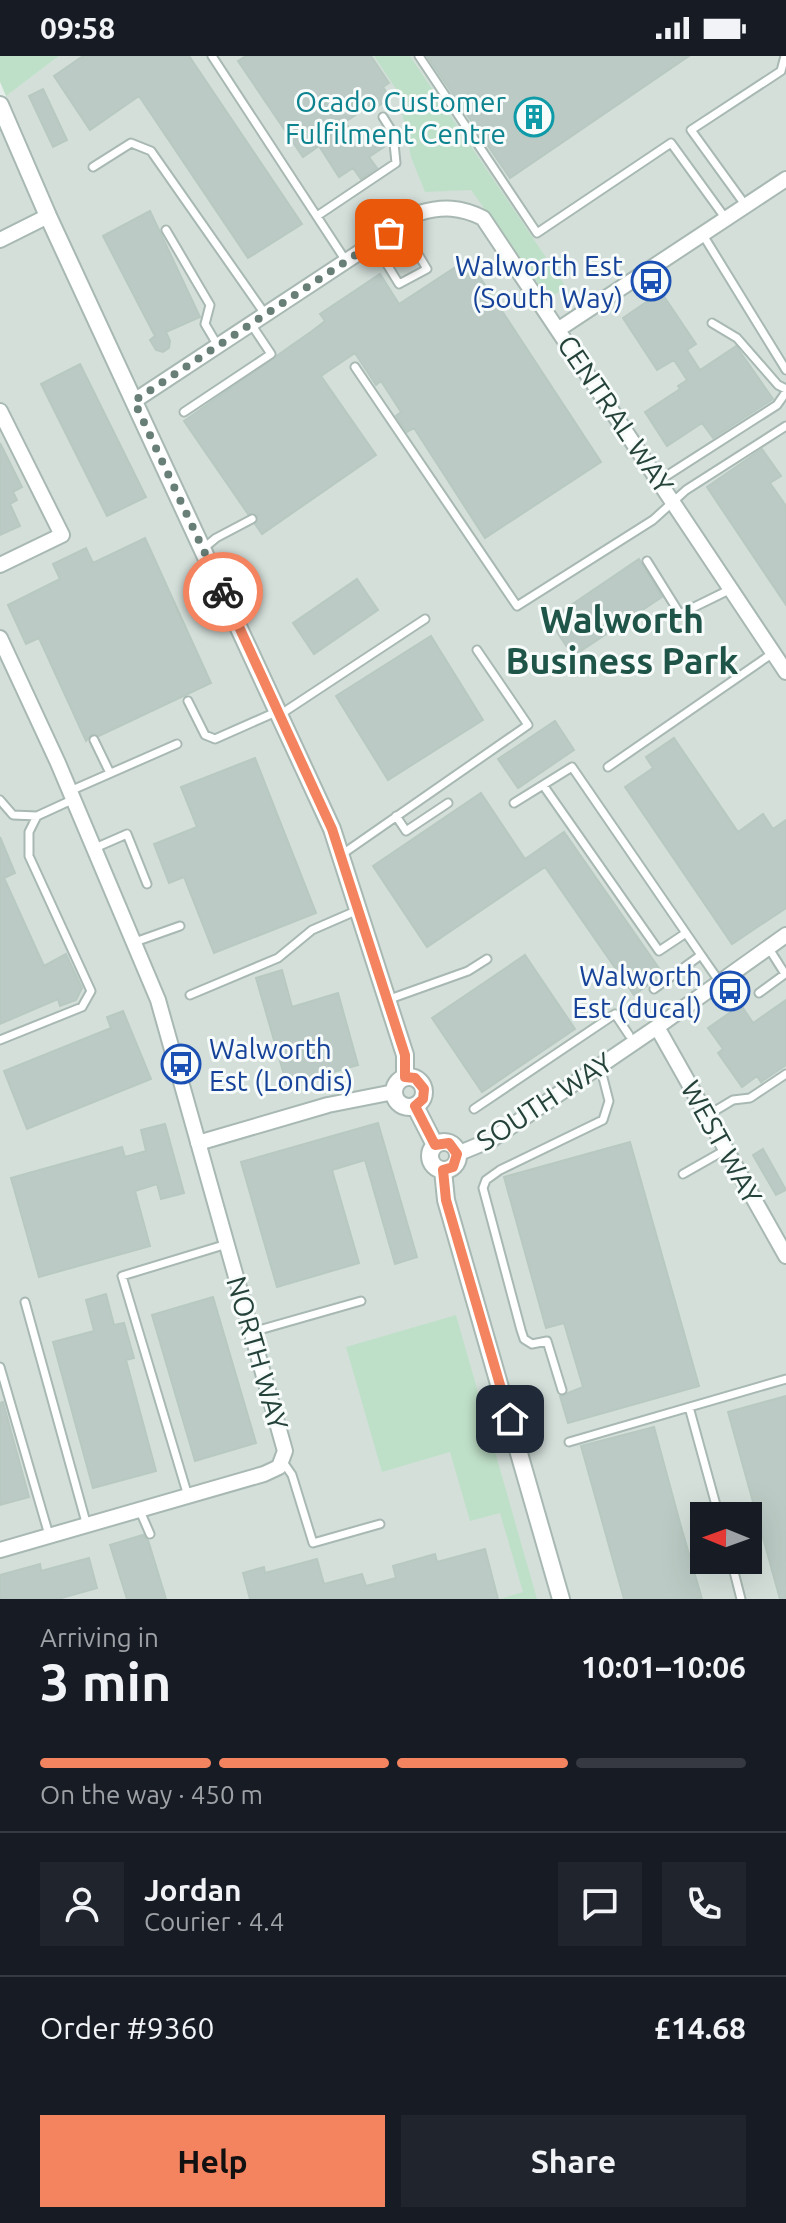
<!DOCTYPE html>
<html lang="en">
<head>
<meta charset="utf-8">
<style>
  body { margin:0; font-family:Ubuntu,sans-serif; background:#20242c; color:#f1f3f6; height:100vh; display:flex; flex-direction:column; font-size:30px; white-space:nowrap }
  * { box-sizing:border-box; margin:0 }
  p { font-size:26px; color:#9ea1a6 }
  .icon { flex:none; width:44px; height:44px; fill:none; stroke:currentColor; stroke-width:2; stroke-linecap:round; stroke-linejoin:round }
  .map { position:relative; height:1543px; overflow:hidden }
  .drawer { display:flex; flex-direction:column; background:#171b24; flex:1 }
  .drawer>* { flex:none }
  .needle { width:52px; rotate:271deg }
  .controls { position:absolute; left:690px; top:1446px; display:grid; gap:16px }
  .controls a { display:grid; place-items:center; width:72px; height:72px; border-radius:0px; background:#171b24; box-shadow:0 8px 32px #0002; font-size:40px }
  .pin { position:absolute; display:grid; place-items:center; width:68px; height:68px; color:#fff; margin:-34px; border-radius:16px; box-shadow:0 4px 12px #0006 }
  .courier { position:absolute; display:grid; place-items:center; width:80px; height:80px; margin:-40px; border:6px solid #f4845f; border-radius:50%; background:#fff; color:#222; box-shadow:0 2px 10px #0007 }
  .summary em { font-style:normal; font-weight:600 }
  .summary div { display:flex; flex-direction:column-reverse }
  .summary { display:flex; align-items:center; justify-content:space-between; height:136px; padding:0 40px }
  h1 { font-size:52px; font-weight:600; line-height:60px }
  .bar { display:grid; grid-template-columns:repeat(4,1fr); gap:12px 8px; align-content:center; height:96px; padding:0 40px }
  .bar i { height:10px; border-radius:6px; background:#363941 }
  .bar .active { background:#f4845f }
  .bar p { grid-column:span 4 }
  .line { display:flex; align-items:center; gap:20px; padding:0 40px; border-top:2px solid #363941 }
  .line div { flex:1 }
  .round { display:grid; place-items:center; flex:none; width:84px; height:84px; border-radius:0px; background:#20242c }
  .cta { display:flex; gap:16px; margin-top:auto; padding:16px 40px }
  .cta a { flex:1; height:92px; border-radius:0px; background:#f4845f; color:#111; font-size:32px; font-weight:600; line-height:92px; text-align:center }
  .cta a+a { background:#20242c; color:#f1f3f6 }
  .status { display:flex; justify-content:space-between; align-items:center; height:56px; padding:0 40px; background:#171b24; direction:ltr }
  .status svg { height:22px; fill:currentColor }
  .map>svg:first-child { display:block }
</style>
</head>
<body>
<div class="status"><b>09:58</b><svg viewBox="0 0 49 12"><path d="M0 12V9h3v3zM5 12V6h3v6zM10 12V3h3v9zM15 12V0h3v12zM26 1h20v11H26zM47 4h2v5h-2z"/></svg></div>
<div class="map">
<svg width="786" height="1543" viewBox="0 0 786 1543">
  <rect width="100%" height="100%" fill="#e6efeb"/>
  <!-- built -->
  <path fill="#d4dfda" fill-rule="evenodd" d="M59,0H786V1543H0V44ZM704,1460H748V1504H704Z"/>
  <!-- green -->
  <path fill="#bfe0c8" d="M0,0H59L6,40L0,26Z
    M374,0H410L566,231L549,243L471,134L425,136L411,101L398,36Z
    M456,1259L537,1543H500L523,1536L500,1457L470,1465L450,1396L382,1416L346,1291Z"/>
  <!-- building -->
  <path fill="#bbcac4" stroke="#b8c9c2" stroke-width="2" d="M83,0H189L302,168L248,202L139,40L90,74L54,20Z
    M246,0H371L389,27L383,31L390,42L374,53L371,49L345,66L357,84L373,74L384,91L369,101L377,112L361,123L353,112L339,121L319,90L303,101L238,5Z
    M427,0H689L510,122Z
    M43,33L67,84L53,91L29,40Z
    M150,155L200,261L166,276L170,285L169,292L163,296L156,294L150,284L155,280L103,180Z
    M468,203L601,406L485,482L414,372L407,376L396,360L401,356L381,325L376,329L355,297L321,320L376,399L262,478L255,468L257,459L248,458L184,365L312,275L325,265L320,258L380,218L399,248Z
    M661,236L696,288L687,294L700,314L736,290L773,343L713,382L702,367L667,390L645,356L680,333L678,330L687,324L674,304L657,314L623,262Z
    M80,308L146,441L107,460L41,328Z
    M0,387L22,431L13,436L17,444L10,448L20,470L0,479Z
    M762,393L781,420L770,427L786,450V549L707,431Z
    M145,482L211,627L99,680L92,678L86,685L39,582L26,588L8,549L60,523L53,508L86,492L93,507Z
    M639,503L662,541L573,600L549,564Z
    M357,523L378,554L314,598L293,567Z
    M431,580L483,664L388,724L336,640Z
    M555,665L574,694L518,732L498,703Z
    M674,682L738,776L763,758L773,773L786,764V852L732,888L625,731L653,712L646,701Z
    M255,702L316,857L214,897L184,821L169,827L154,788L197,771L181,731Z
    M481,737L525,803L564,776L663,918L634,939L545,811L427,891L373,810Z
    M0,781L15,817L4,822L44,910L66,898L82,932L76,944L60,950L58,943L0,968Z
    M525,899L575,973L482,1036L432,962Z
    M282,914L292,951L338,937L358,1009L287,1029L256,922Z
    M786,944V1009L761,1026L757,1020L742,1031L718,997L723,993L708,972L741,949L753,967Z
    M123,955L151,1023L27,1073L4,1015L111,972L107,961Z
    M378,1067L417,1201L395,1208L365,1104L332,1114L359,1207L277,1231L241,1106Z
    M165,1068L184,1137L161,1143L157,1128L135,1135L150,1190L39,1221L11,1122L122,1091L125,1101L146,1095L141,1074Z
    M630,1086L699,1330L568,1367L560,1340L583,1331L564,1267L546,1272L504,1121Z
    M763,1093L786,1134L776,1139L753,1099Z
    M106,1238L114,1269L124,1267L134,1302L126,1304L156,1415L93,1432L53,1286L94,1275L86,1244Z
    M213,1241L256,1387L195,1405L152,1259Z
    M786,1340V1543H780L728,1356Z
    M3,1346L29,1441L0,1449V1347Z
    M654,1371L680,1467L702,1543H624L581,1390Z
    M143,1479L148,1484L166,1543H127L110,1489Z
    M485,1493L498,1543H250L243,1517L264,1511L265,1517L317,1503L324,1528L362,1518L366,1530L396,1522L393,1510L435,1498L437,1506Z
    M89,1502L97,1532L58,1543H0V1519L40,1508L41,1515Z"/>
  <g fill="none" stroke-linecap="round" stroke-linejoin="round">
    <defs>
      <path id="service" d="M212,0L346,205
        M419,0L537,177L671,87L726,163
        M93,111L131,87L151,95L265,258
        M746,150L691,74L781,15L785,0
        M317,160L396,107L393,77L383,61
        M166,174L210,249L205,268L218,290
        M703,179L786,314
        M374,187L399,228L427,213L415,193L388,208
        M712,267L737,282L778,329L786,333
        M355,311L517,550L653,464L686,434L786,370
        M184,356L271,298L251,268
        M660,424L777,349L786,336
        M204,492L216,482L252,463
        M647,505L680,558L731,533
        M188,645L205,679L215,683L276,656
        M281,658L425,563
        M94,684L110,717
        M608,711L773,597
        M543,729L659,895L686,877
        M70,735L177,688
        M0,744L13,759L37,760
        M514,747L572,711L701,899
        M396,760L406,775L448,747
        M95,792L127,778L147,828
        M341,799L528,669L477,594
        M135,886L180,870
        M654,933L701,899L719,925
        M759,937L785,918L768,891
        M190,939L278,902L312,874L358,854
        M387,944L468,915L487,903
        M0,984L82,951L91,935L29,800V776L37,760L74,743
        M474,1053L615,958L629,979
        M708,1059L733,1044L750,1042L786,1018
        M683,1118L727,1093
        M25,1246L87,1470
        M252,1276L361,1245
        M0,1311L49,1479
        M562,1334L547,1285L532,1288L524,1283L521,1274L483,1132L486,1124L500,1114L603,1064L609,1045L600,1010
        M689,1351L719,1460
        M569,1386L786,1323
        M283,1406L292,1419L313,1487L380,1468
        M188,1440L122,1220L227,1188
        M140,1455L150,1478
        M731,1504L741,1543"/>
      <path id="minor" d="M0,184L48,160
        M559,273L786,123
        M134,345L419,157C443,150 461,151 483,162L786,616
        M0,355L62,479L0,509
        M0,582L58,707L158,944L285,1395L279,1411L264,1418L0,1494
        M657,971L786,1200
        M198,1087L328,1049L394,1036
        M457,1098L491,1084L657,971L786,879"/>
      <path id="tertiary" d="M0,49L48,160L332,773L405,999V1021
        M394 1036a15 15 0 1 1 30 0a15 15 0 1 1-30 0Z
        M415,1050L435,1089
        M430 1100a14 14 0 1 1 28 0a14 14 0 1 1-28 0Z
        M443,1114L446,1144L561,1543"/>
    </defs>
    <!-- service casing -->
    <use href="#service" stroke="#a8b8b2" stroke-width="11"/>
    <!-- minor casing -->
    <use href="#minor" stroke="#a8b8b2" stroke-width="18"/>
    <!-- tertiary casing -->
    <use href="#tertiary" stroke="#a8b8b2" stroke-width="20"/>
    <!-- service -->
    <use href="#service" stroke="#fff" stroke-width="7"/>
    <!-- minor -->
    <use href="#minor" stroke="#fff" stroke-width="14"/>
    <!-- tertiary -->
    <use href="#tertiary" stroke="#fff" stroke-width="16"/>
  </g>
  <g fill="none" stroke-linecap="round" stroke-linejoin="round">
    <!-- done -->
    <path stroke="#687f78" stroke-width="8" stroke-dasharray="0 14.4" d="M223,536L134,345L389,177"/>
    <!-- route -->
    <path stroke="#f4845f" stroke-width="10" d="M223,536L332,773L405,999V1021L415,1022L424,1033L423,1043L415,1050L435,1089L449,1087L457,1098L453,1111L443,1114L446,1144L510,1363"/>
  </g>
  <!-- icons -->
  <defs>
    <symbol id="building-ring" viewBox="-11 -11 22 22"><circle r="9.5" fill="#f7fbf9" stroke="#0f9aa8" stroke-width="1.5"/><path d="M-4-6H4V6H1V3H-1V6H-4ZM-2.5-4.3h1.7v1.8h-1.7ZM.8-4.3h1.7v1.8H.8ZM-2.5-1h1.7V.8h-1.7ZM.8-1h1.7V.8H.8Z" fill="#0f9aa8"/></symbol>
    <symbol id="bus-ring" viewBox="-11 -11 22 22"><circle r="9.5" fill="#f7fbf9" stroke="#1a4fb4" stroke-width="1.5"/><path d="M-5-6H5V4H4V6H2V4H-2V6H-4V4H-5ZM-3.5-4V0h7V-4ZM-3.5 1.2v1.5H-2V1.2ZM2 1.2v1.5H3.5V1.2Z" fill="#1a4fb4"/></symbol>
  </defs>
  <g fill-rule="evenodd">
    <use href="#building-ring" x="512" y="39" width="44" height="44"/>
    <use href="#bus-ring" x="629" y="203" width="44" height="44"/>
    <use href="#bus-ring" x="708" y="913" width="44" height="44"/>
    <use href="#bus-ring" x="159" y="986" width="44" height="44"/>
  </g>
  <g text-anchor="middle" dominant-baseline="central" stroke-width="6" stroke-linejoin="round" paint-order="stroke">
    <!-- culture labels -->
    <g font-size="28" fill="#0d838f" stroke="#f7fbf9" text-anchor="end">
      <text x="506" y="45">Ocado Customer<tspan x="506" dy="32">Fulfilment Centre</tspan></text>
    </g>
    <!-- transit labels -->
    <g font-size="28" fill="#164399" stroke="#f7fbf9" text-anchor="end">
      <text x="623" y="209">Walworth Est<tspan x="623" dy="32">(South Way)</tspan></text>
      <text x="702" y="919">Walworth<tspan x="702" dy="32">Est (ducal)</tspan></text>
      <text x="209" y="992" text-anchor="start">Walworth<tspan x="209" dy="32">Est (Londis)</tspan></text>
    </g>
    <!-- street labels -->
    <g font-size="28" fill="#24423a" stroke="#f7fbf9">
      <text transform="translate(616 358) rotate(56)">CENTRAL WAY</text>
      <text transform="translate(544 1045) rotate(-33)">SOUTH WAY</text>
      <text transform="translate(722 1086) rotate(61)">WEST WAY</text>
      <text transform="translate(258 1297) rotate(74)">NORTH WAY</text>
    </g>
    <!-- district labels -->
    <g font-size="36" font-weight="bold" fill="#1f5548" stroke="#f7fbf9">
      <text x="622" y="563">Walworth<tspan x="622" dy="41">Business Park</tspan></text>
    </g>
  </g>
</svg>
<div class="controls">
<a><svg class="needle" viewBox="-14 -14 28 28"><path d="M0-13l5 13h-10z" fill="#e53935"/><path d="M0 13l5-13h-10z" fill="#9ea1a6"/></svg></a>
</div>
<div class="pin" style="left:389px;top:177px;background:#ea580c"><svg class="icon" aria-label="bag" viewBox="0 0 24 24"><path d="M5 8h14l-1 12H6zM9 8a3 3 0 0 1 6 0"/></svg></div>
<div class="pin" style="left:510px;top:1363px;background:#1f2937"><svg class="icon" aria-label="home" viewBox="0 0 24 24"><path d="M3 11l9-7 9 7M6 9v11h12V9"/></svg></div>
<div class="courier" style="left:223px;top:536px"><svg class="icon" aria-label="bike" viewBox="0 0 24 24"><circle cx="6" cy="16" r="4"/><circle cx="18" cy="16" r="4"/><path d="M6 16l4-8h5l3 8M10 8l3 8H6M13 5h3"/></svg></div>
</div>
<section class="drawer">
<div class="summary"><div><h1>3 min</h1><p>Arriving in</p></div><em>10:01–10:06</em></div>
<div class="bar"><i class="active"></i><i class="active"></i><i class="active"></i><i></i><p>On the way · 450 m</p></div>
<div class="line" style="height:144px"><a class="round"><svg class="icon" aria-label="person" viewBox="0 0 24 24"><circle cx="12" cy="8" r="4"/><path d="M4 21q1-7 8-7t8 7"/></svg></a><div><b>Jordan</b><p>Courier · 4.4</p></div><a class="round"><svg class="icon" aria-label="chat" viewBox="0 0 24 24"><path d="M4 5h16v11H9l-5 4z"/></svg></a><a class="round"><svg class="icon" aria-label="phone" viewBox="0 0 24 24"><path d="M5 4h4l2 5-3 2q2 4 5 5l2-3 5 2v4C11 20 4 13 5 4z"/></svg></a></div>
<div class="line" style="height:104px"><div>Order #9360</div><b>£14.68</b></div>
<div class="cta"><a>Help</a><a>Share</a></div>
</section>
</body>
</html>
